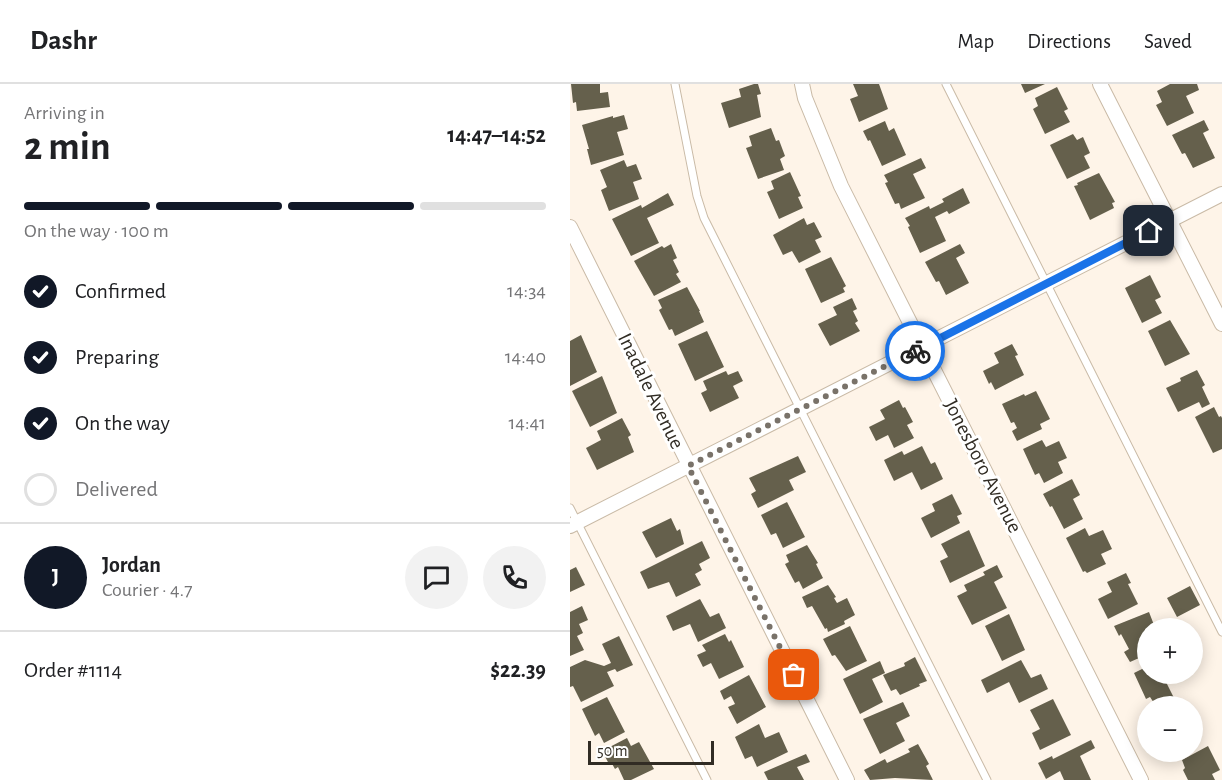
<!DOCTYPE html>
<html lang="en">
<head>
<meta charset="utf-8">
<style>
  body { margin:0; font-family:"Alegreya Sans",sans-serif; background:#f2f2f2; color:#202124; height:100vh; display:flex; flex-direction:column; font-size:22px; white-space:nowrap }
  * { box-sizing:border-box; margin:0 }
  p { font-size:20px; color:#757577 }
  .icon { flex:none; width:33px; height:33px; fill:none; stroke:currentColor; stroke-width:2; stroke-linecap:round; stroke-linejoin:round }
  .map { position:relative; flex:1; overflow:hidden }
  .drawer { display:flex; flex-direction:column; background:#fff; width:570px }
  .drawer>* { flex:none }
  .fabs { position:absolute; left:567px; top:534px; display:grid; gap:12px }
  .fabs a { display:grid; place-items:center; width:66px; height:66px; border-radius:50%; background:#fff; box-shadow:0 3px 15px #0003; font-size:30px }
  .scale { position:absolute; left:18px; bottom:15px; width:126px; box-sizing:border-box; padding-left:6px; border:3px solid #312c24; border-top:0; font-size:16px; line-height:21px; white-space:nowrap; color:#312c24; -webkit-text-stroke:4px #fff; paint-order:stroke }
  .pin { position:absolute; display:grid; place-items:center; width:51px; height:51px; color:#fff; margin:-26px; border-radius:12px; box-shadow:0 3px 9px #0006 }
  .courier { position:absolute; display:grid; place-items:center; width:60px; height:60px; margin:-30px; border:4px solid #1a73e8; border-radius:50%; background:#fff; color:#222; box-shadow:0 2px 8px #0007 }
  .summary em { font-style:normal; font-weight:700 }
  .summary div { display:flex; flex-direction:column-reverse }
  .summary { display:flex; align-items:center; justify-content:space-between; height:102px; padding:0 24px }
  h1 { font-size:39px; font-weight:700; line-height:45px }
  .bar { display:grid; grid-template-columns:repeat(4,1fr); gap:9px 6px; align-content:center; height:72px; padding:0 24px }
  .bar i { height:8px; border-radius:4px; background:#e0e0e0 }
  .bar .current { background:#111827 }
  .bar p { grid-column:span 4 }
  .line { display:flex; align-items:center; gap:15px; padding:0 24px; border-top:2px solid #e0e0e0 }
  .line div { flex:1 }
  .round { display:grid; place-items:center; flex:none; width:63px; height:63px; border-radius:32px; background:#f2f2f2 }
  ol { padding:0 24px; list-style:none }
  li { display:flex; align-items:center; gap:18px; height:66px }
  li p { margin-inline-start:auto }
  li .icon { padding:6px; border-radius:50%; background:#111827; color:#fff; stroke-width:4 }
  li:last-child { color:#757577 }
  li i { width:33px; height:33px; border:3px solid #e0e0e0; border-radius:50% }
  header { display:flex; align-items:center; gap:36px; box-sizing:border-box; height:84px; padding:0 30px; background:#fff; border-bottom:2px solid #e0e0e0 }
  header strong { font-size:28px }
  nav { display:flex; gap:33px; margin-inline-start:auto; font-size:21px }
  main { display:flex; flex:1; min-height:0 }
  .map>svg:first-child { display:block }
</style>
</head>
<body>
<header>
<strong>Dashr</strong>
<nav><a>Map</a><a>Directions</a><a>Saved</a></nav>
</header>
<main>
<section class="drawer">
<div class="summary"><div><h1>2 min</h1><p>Arriving in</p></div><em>14:47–14:52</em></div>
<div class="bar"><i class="current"></i><i class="current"></i><i class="current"></i><i></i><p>On the way · 100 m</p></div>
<ol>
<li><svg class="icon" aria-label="check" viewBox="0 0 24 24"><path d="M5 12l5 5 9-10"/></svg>Confirmed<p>14:34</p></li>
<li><svg class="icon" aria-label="check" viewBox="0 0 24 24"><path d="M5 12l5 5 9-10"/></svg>Preparing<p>14:40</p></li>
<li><svg class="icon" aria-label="check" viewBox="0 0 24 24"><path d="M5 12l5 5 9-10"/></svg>On the way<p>14:41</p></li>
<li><i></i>Delivered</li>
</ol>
<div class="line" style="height:108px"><b class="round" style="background:#111827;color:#fff">J</b><div><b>Jordan</b><p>Courier · 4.7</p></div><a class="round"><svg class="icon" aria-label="chat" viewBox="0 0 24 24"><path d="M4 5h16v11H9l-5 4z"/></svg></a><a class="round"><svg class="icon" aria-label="phone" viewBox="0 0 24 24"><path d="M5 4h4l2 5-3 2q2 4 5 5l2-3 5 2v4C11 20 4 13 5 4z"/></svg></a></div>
<div class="line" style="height:78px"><div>Order #1114</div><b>$22.39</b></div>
</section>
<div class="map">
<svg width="652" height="696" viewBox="0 0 652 696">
  <rect width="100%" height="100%" fill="#fef4e8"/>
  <!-- building -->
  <path fill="#65604c" d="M1,0H30V9L38,8L40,23L7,27L6,18L3,19Z
    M184,0H188L191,10L187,11L191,33L159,44L151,19L171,13L169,5Z
    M283,0H309L318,25L289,38L280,15L288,12Z
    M451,0H475L455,9Z
    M600,0H627L629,6L616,12L624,29L597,42L586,21L592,18L587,7Z
    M487,3L498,25L494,27L500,38L475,50L463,25L468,22L465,14Z
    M54,31L58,45L47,48L54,71L21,81L17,65H19L12,41L43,32V34Z
    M634,36L639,46L633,49L645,74L623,84L615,69L612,70L602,51Z
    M315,37L319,47L324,44L336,71L312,82L300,56L298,57L293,47Z
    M201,44L206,57L209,56L215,72L210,75L214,86L188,95L176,64L182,62L179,52Z
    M503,50L507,56L513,53L520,69L514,72L520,84L497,95L480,61Z
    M351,74L356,84L343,90L355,114L331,125L329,119L325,120L315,99L318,98L314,91Z
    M54,76L57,83L66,80L72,95L63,98L69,115L39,127L31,106L37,103L30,86Z
    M220,88L231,112L228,113L233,124L209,135L197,108L204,105L201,97Z
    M529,89L545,118L542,119L544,124L520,136L504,102L508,101L507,99Z
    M393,104L400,119L379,130L377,127L365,133L376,157L350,169L338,143L340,142L335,134L359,122L360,125L374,118L372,115Z
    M98,109L104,121L77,134L89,159L61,172L42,135L71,121L72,124Z
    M234,134L237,141L244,138L252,153L245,156L251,168L229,179L222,167L213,171L203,151Z
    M101,160L107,174L103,176L109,188L106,190L111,198L84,212L64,177L92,162L94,164Z
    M390,160L395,169L386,174L399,199L376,211L369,197L366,198L355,178Z
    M261,173L276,202L273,204L275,208L251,219L235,185Z
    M580,191L591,213L585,216L592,229L572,239L555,204Z
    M117,203L130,227H129L134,238L105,252L102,245L99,246L89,226L92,224L88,216Z
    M282,214L287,225L283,227L288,237L285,239L290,247L260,262L248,240L267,231L263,223Z
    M600,236L620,270L595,282L578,247Z
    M137,247L154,283L125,297L108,260Z
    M11,251L27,288L0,302V257Z
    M442,260L448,271L445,272L454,291L425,306L421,298L419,300L413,287L429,279L424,269Z
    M627,286L635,301L632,303L640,320L632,324L629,318L608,328L596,304L611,297L610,294Z
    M156,287L158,291L168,287L173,297L163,302L169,314L140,328L131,309L137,306L133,297Z
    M32,292L47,329L20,343L2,307Z
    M466,307L480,335L470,340L472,345L447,357L442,347L447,344L444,338L441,339L432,320L454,310L455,312Z
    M329,316L333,324L335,323L343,338L337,341L344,354L324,364L318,351L306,357L299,343L315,335L310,326Z
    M644,323L649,333L651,332L652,334V365L643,369L625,333Z
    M52,334L61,351L58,353L64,368L27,386L16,364L31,356L27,347Z
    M472,356L476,363L489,357L497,374L488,378L493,389L474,399L469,389L465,391L453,365Z
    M352,362L361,380L365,378L373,395L351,406L342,388L324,397L314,376L332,367L334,371Z
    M228,372L236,388L219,396L224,406L188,424L181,410L186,407L179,394Z
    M502,395L510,411L503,415L513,435L494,445L482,422L480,423L473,410Z
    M382,410L392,430L387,432L390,439L361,454L351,434L365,427L362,420Z
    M217,418L235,453L213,464L206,449L201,451L191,431Z
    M101,434L107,447L110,445L114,460L86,474L72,448Z
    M515,444L519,452L533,446L542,465L531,470L536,480L517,489L515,487L513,488L496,454Z
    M399,446L415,482L380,499L370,477L378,473L371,460Z
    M132,457L140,474L129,480L132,486L125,490L131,501L106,513L99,498L78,505L70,488Z
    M237,461L248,479L246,480L253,494L233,505L229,497L225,499L215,480L219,478L216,471Z
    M427,481L433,493L424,498L437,524L402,541L387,512L397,507L394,501L415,491L413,488Z
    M6,483L15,501L0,508V486Z
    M556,489L561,499L558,500L568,520L538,535L528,515L542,508L537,498Z
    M258,501L266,513L264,514L267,519L277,514L285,531L274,537L275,540L258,548L257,544L255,545L242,522L237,524L232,513Z
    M620,502L630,521L607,533L597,514Z
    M130,515L140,533L149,529L156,544L128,558L120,540L103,547L96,532Z
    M12,522L18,536L9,540L13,549L7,552L14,566L0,572V528Z
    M579,528L584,541L575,545L578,554V570L560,578L554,568L559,565L551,550L549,552L544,542Z
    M439,530L455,566L432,577L415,542Z
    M280,542L297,577L276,587L265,571L262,572L253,555Z
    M155,550L159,558L161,556L174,583L149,595L141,579L133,583L127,571L136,567L132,561Z
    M49,552L63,581L47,588L45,585L37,588L44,602L11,618L3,602L0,603V583L15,576L34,582L41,579L32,560Z
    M345,573L357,597L349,600L350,602L330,611L326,605L321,607L313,591L335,582L334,579Z
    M451,576L461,594L471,590L478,605L449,619L439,598L417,609L411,596Z
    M310,577L315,589L302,595L313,618L290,630L273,595Z
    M578,582V590H592L604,614L586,622L580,613L576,615L564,589Z
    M179,591L196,623L167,640L158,623L165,620L161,612L154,616L150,607Z
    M37,613L55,648L34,659L29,649L25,652L12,625Z
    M483,615L501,651L470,666L462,649L470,645L460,626Z
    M333,618L340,632L326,639L335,657L310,670L293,635Z
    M189,640L195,654L209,648L218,668L187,683L182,672L175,675L165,653Z
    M57,654L61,662L69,658L84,685L61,696H54L48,683L45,685L41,678L39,680L32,667Z
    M521,656L525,664L510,672L521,696H494L490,687L476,695L468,679L482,672L483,675Z
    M348,660L359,680L356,682L363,696L325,694L300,696L294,686L315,675L317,679L340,668L338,665Z
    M638,662L650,686L642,690L645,696H618L613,686L615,684L612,676Z
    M236,670L240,678L227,683L234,696H198L194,688Z"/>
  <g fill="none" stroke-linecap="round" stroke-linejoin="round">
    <defs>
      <path id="lane" d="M105,0L127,112L134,134L417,696
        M376,0L652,548
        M0,424L137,696"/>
      <path id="street" d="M232,0L235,14L271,102L571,696
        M530,0L652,240
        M0,143L277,696
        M0,442L652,110"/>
    </defs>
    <!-- lane casing -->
    <use href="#lane" stroke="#c9baa6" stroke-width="9"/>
    <!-- street casing -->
    <use href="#street" stroke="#c9baa6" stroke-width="16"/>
    <!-- lane -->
    <use href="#lane" stroke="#fff" stroke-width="7"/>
    <!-- street -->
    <use href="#street" stroke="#fff" stroke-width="14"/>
  </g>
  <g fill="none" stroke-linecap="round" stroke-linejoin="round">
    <!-- done -->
    <path stroke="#797269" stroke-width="6" stroke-dasharray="0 10.8" d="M224,591L118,382L345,267"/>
    <!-- route -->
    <path stroke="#1a73e8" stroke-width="8" d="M345,267L579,147"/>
  </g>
  <g text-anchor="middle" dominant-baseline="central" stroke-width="6" stroke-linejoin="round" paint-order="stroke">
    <!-- street labels -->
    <g font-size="21" fill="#312c24" stroke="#fff">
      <text transform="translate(81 307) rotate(64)">Inadale Avenue</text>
      <text transform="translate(413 382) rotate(63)">Jonesboro Avenue</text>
    </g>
  </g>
</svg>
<div class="fabs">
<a>+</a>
<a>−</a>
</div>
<div class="scale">50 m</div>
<div class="pin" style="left:224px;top:591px;background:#ea580c"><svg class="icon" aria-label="bag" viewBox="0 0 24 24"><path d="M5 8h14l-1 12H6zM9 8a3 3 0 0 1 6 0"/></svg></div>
<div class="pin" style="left:579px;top:147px;background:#1f2937"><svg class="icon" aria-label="home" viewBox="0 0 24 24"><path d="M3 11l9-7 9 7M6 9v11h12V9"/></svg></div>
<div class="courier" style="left:345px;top:267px"><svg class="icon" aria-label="bike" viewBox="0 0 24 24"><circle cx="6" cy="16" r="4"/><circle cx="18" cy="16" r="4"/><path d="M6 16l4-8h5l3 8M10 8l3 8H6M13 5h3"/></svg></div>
</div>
</main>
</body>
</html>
